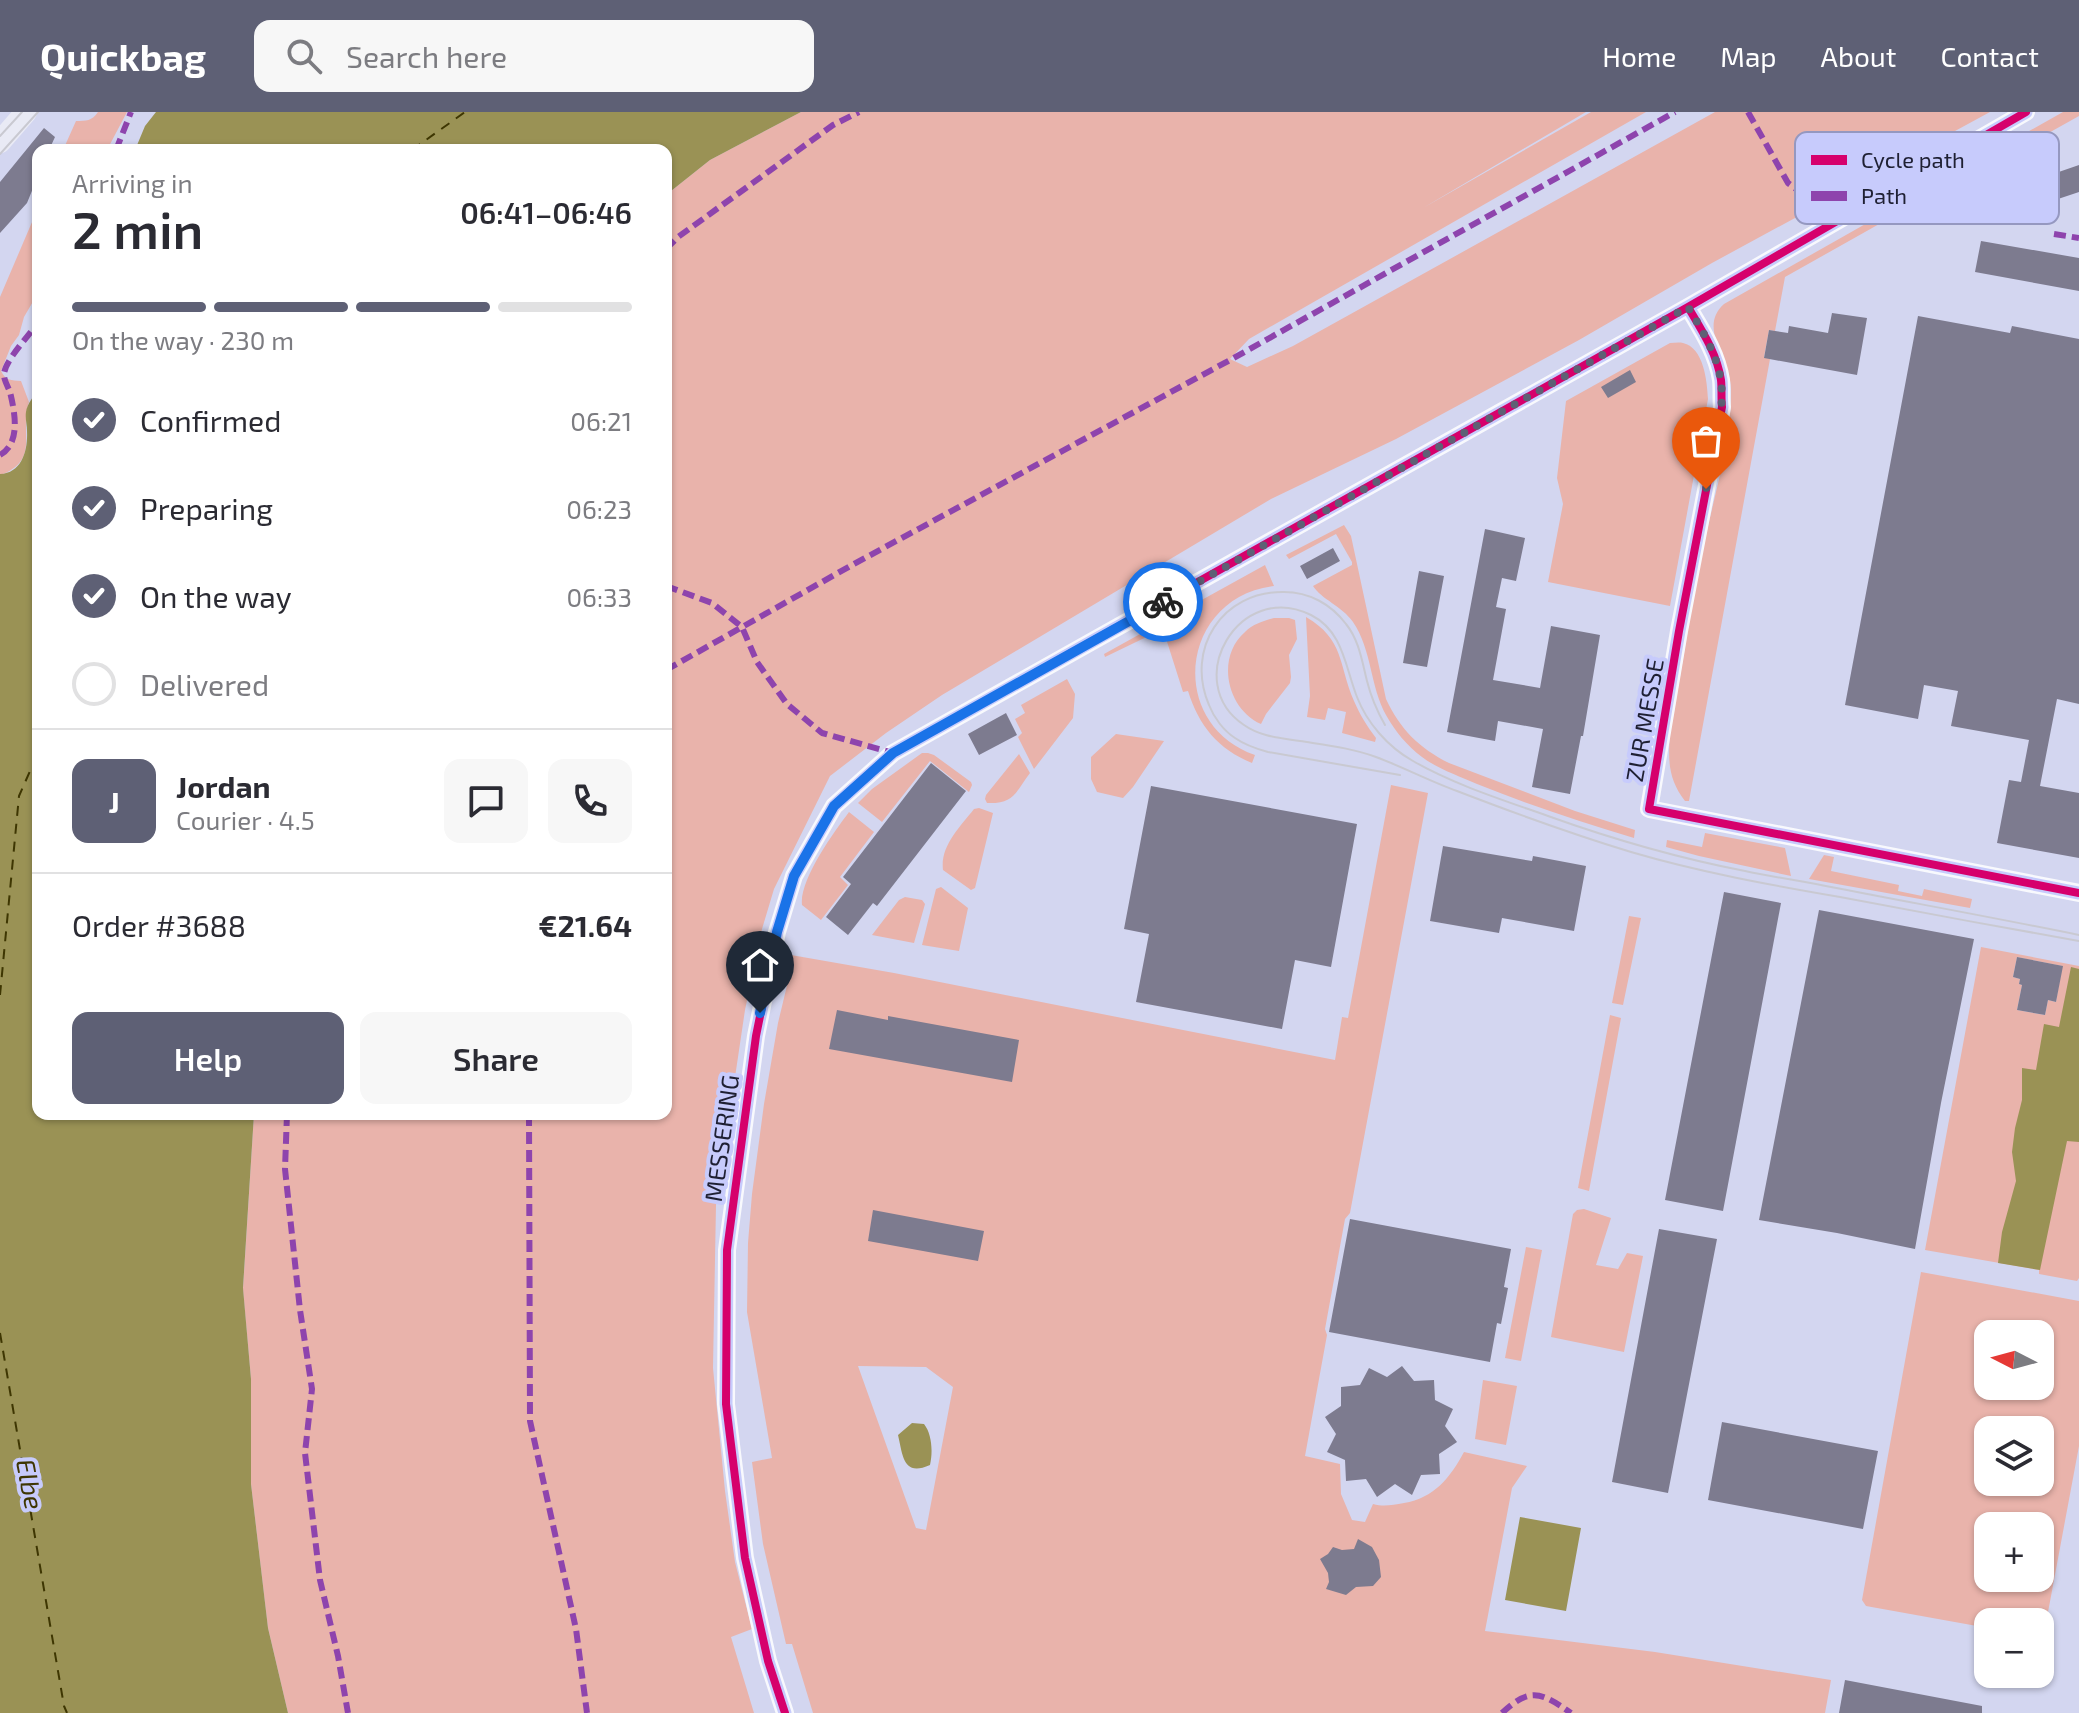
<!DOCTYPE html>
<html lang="en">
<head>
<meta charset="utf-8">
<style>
  body { margin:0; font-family:"Exo 2",sans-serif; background:#f7f7f7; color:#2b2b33; height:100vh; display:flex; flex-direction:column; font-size:30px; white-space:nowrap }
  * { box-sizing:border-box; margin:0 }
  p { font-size:26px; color:#7c7c81 }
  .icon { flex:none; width:44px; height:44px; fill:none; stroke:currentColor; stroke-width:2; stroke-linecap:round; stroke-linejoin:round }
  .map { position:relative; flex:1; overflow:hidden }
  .drawer { position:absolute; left:32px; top:32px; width:640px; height:976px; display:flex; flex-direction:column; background:#fff; border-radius:16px; box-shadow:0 2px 6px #0004 }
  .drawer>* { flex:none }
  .needle { width:52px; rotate:276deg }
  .fabs { position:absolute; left:1974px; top:1208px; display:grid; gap:16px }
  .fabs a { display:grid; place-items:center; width:80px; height:80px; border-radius:16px; background:#fff; box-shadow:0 2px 6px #0004; font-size:40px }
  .pin { position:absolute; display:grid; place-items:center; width:68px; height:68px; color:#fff; margin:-82px -34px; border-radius:50% 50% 50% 0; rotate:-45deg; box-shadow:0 0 8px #0007 }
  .pin .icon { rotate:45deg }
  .courier { position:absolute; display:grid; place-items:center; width:80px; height:80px; margin:-40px; border:6px solid #1a73e8; border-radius:50%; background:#fff; color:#222; box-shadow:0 2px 10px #0007 }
  .overview em { font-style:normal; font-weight:600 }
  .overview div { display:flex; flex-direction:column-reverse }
  .overview { display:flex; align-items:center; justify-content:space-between; height:136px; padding:0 40px }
  h1 { font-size:52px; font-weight:600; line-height:60px }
  .bar { display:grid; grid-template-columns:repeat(4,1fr); gap:12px 8px; align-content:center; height:96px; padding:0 40px }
  .bar i { height:10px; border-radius:6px; background:#e1e1e2 }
  .bar .on { background:#5e6075 }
  .bar p { grid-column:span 4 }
  .line { display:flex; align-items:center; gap:20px; padding:0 40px; border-top:2px solid #e1e1e2 }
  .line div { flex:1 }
  .round { display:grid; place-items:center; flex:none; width:84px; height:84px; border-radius:16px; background:#f7f7f7 }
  ol { padding:0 40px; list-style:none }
  li { display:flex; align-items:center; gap:24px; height:88px }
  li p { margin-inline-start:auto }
  li .icon { padding:8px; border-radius:50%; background:#5e6075; color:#fff; stroke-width:4 }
  li:last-child { color:#7c7c81 }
  li i { width:44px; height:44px; border:4px solid #e1e1e2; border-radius:50% }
  .cta { display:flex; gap:16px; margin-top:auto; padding:16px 40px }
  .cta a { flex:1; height:92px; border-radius:16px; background:#5e6075; color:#fff; font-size:32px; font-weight:600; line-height:92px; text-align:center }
  .cta a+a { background:#f7f7f7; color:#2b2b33 }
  header { display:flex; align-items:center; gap:48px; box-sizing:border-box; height:112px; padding:0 40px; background:#5e6075; color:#fff }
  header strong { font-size:38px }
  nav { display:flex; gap:44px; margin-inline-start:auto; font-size:28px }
  .search { width:560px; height:72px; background:#f7f7f7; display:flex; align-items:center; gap:20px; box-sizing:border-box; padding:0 28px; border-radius:16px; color:#7c7c81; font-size:30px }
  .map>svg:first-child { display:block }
</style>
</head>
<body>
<header>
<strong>Quickbag</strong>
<div class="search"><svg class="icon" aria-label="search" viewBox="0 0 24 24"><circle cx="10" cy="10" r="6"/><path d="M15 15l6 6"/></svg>Search here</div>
<nav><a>Home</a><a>Map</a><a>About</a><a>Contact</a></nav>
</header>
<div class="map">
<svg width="2079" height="1601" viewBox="0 0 2079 1601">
  <rect width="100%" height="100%" fill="#d3d6f0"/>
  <!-- green -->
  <path fill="#e9b3ab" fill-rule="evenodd" d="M98,0H127L107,38H63L76,9C86,9 92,9 98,0Z
    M801,0H1586L1423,96L1591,0H1646L1249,227L1230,247L1247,255L1293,234L1715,0H1990L1712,151L1579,228L1396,327L1271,387L942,583L886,621L830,664L774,777L762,817L745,898L716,1093L713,1256L725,1379L735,1450L752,1517L731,1525L754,1601H288L268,1516L251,1372V1267L243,1177L254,1002H666V83L710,48Z
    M2063,0H2079V4L1921,92L1924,78Z
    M1899,93L1897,102L1785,165L1775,219L1769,218L1764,245L1770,247L1689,689H1685C1668,667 1668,648 1670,622C1682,557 1691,492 1705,428C1715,380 1732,326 1731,277C1731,248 1697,216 1724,192Z
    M38,96V181L24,205L19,223L11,234L1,259C6,269 11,268 21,269L29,290C19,318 40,347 3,362H0V185Z
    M1670,231C1674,231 1679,230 1683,231C1704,236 1707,269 1708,287L1670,494L1548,470L1563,392L1557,366L1566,289Z
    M1344,413L1351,424L1386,587C1400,617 1419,636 1449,651L1575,699L1635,718L1634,726C1581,710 1529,693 1477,672C1459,664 1438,657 1422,645C1407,634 1395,619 1386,603C1370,574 1372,538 1353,510C1342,494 1321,487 1313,474L1352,453V450L1336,422L1289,447L1286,443Z
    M1265,453L1274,474C1181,485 1165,611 1255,643L1252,651C1218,637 1199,614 1188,579L1183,580L1163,517L1105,545L1104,542Z
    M1306,505C1345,528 1338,552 1354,589C1360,603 1367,614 1376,626L1375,630L1342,621L1346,600L1328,596L1325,608L1307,605L1310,584Z
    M1274,506H1289L1295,508L1297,527L1289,543L1291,565L1290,571L1266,602L1261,612C1226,596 1216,545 1245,520C1253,512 1264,509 1274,506Z
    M1067,567L1075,582L1073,606L1034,657L1018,625L1022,621L1015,607L1025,601L1021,593Z
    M1116,622L1164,629L1133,675L1123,686L1097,680L1091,667V645Z
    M922,641H928L934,643L971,670L972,673L969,680L930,649L882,710L858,691L872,677Z
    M1019,642L1030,661C1015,681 1014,692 987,691L985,687L986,683Z
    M1391,673L1428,681L1350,1101L1345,1107L1325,1217L1327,1223L1305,1344L1340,1352L1341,1382L1352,1408L1365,1410L1373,1392C1384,1395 1392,1393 1404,1391C1434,1386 1450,1366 1464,1340L1527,1354L1512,1376L1485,1519L1655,1540L1831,1568L1825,1601H813L792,1532H786L763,1432L752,1350L772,1346L747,1200L748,1131L752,1082L764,992L778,911L790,861L791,843L894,861L1335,948L1342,905L1348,906ZM858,1254L926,1255L953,1275L926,1418L916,1416Z
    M979,696L993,701L975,776L971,778L943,758C940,734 960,715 974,697Z
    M849,700L874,720L840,765L848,773L821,808L802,793C799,768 834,720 849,700Z
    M1705,721L1785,736L1791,764L1699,744L1666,735L1667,728L1702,735Z
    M1824,743L1834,745L1831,759L1899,773L1898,779L1922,784L1924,777L1972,787L1970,796L1809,767Z
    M941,775L968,796L959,839L922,833L936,777Z
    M905,785L922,788L925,792L914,831L872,823L899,788Z
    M1629,804L1641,806L1623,893L1612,891Z
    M1981,835L2079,854V1166L2077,1169L2039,1162V1158L1925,1138ZM2017,845L2062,854L2056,890L2048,888L2045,903L2017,898L2022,873L2019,872L2020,867L2013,865Z
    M1610,903L1621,906L1589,1079L1578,1076Z
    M1584,1097L1611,1106L1596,1153L1618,1157L1627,1141L1643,1144L1624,1240L1551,1225L1573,1102L1577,1098Z
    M1526,1135L1542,1138L1521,1249L1505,1246Z
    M1921,1160L2079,1189V1334L2043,1527L2040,1526V1510H1988V1516L1866,1494L1862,1488ZM1988,1222H2040V1274H1988ZM2040,1318V1370H1988V1318ZM1988,1414H2040V1466H1988Z
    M1483,1268L1517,1274L1506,1333L1475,1327Z"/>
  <!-- water -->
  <path fill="#9a9255" d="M156,0H801L710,48L666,83V38H135L145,14Z
    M38,277V1002H254L243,1176L251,1267V1372L268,1516L288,1601H0V362C22,361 28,338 27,319C27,313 25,306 26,300C27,292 34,284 38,277Z
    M2071,855L2079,857V1030L2067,1029L2040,1158L1998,1151L2002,1120L2016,1069L2012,1040L2015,1016L2022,988V956L2036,958L2044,912L2059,915Z
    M912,1311L924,1312C932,1322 933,1340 930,1353C903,1365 903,1344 898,1323Z
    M1520,1405L1581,1416L1566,1499L1505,1488Z"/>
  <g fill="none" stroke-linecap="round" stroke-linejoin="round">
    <!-- ferry -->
    <path stroke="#3e3602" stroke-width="2" stroke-dasharray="10 8" stroke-linecap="butt" d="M412,38L465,0
      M0,883L19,684L38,641
      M0,1221L64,1594L67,1601"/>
  </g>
  <!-- building -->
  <path fill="#7d7b8f" d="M44,16L55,25L49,38H38V64L27,91L0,121V70Z
    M2079,53V80L2058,87L2050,63Z
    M1981,129L2079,146V179L1975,160Z
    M1832,201L1867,206L1857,263L1764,246L1769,218L1788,221L1789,214L1828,221Z
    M1918,204L2010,221L2012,214L2079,227V592L2057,587L2040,674L2079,681V746L1997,731L2009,668L2021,670L2029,628L1951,614L1958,579L1924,573L1918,607L1845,593Z
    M1630,258L1636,270L1608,286L1601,275Z
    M1485,417L1525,426L1516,469L1502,466L1496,495L1506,497L1493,568L1540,576L1551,514L1600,523L1583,624H1581L1570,682L1532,675L1543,617L1498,609L1495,629L1447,620Z
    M1333,436L1340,449L1307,467L1300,454Z
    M1419,459L1444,464L1427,555L1403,551Z
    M1006,601L1017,623L979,643L968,622Z
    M931,651L966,679L877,794L873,791L848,823L826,805L851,772L843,765Z
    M1151,674L1357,712L1331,855L1295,848L1282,917L1136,890L1149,822L1124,817Z
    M1443,734L1532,749L1533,744L1586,754L1574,819L1502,806L1499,821L1430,809Z
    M1724,780L1781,791L1723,1099L1665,1088Z
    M1819,798L1974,827L1941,991L1915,1137L1837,1121L1759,1108Z
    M2017,845L2063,854L2056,890L2048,888L2045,903L2017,898L2022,873L2019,872L2020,867L2013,865Z
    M837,898L888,908V904L1019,928L1012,970L829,937Z
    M873,1098L984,1119L978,1149L868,1129Z
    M1350,1107L1511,1137L1504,1175L1508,1176L1501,1212L1497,1211L1490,1250L1329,1220Z
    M1659,1117L1717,1127L1668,1381L1612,1370Z
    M1402,1254L1414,1269L1434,1268L1435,1288L1453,1297L1445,1314L1457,1330L1439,1342L1440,1362L1421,1363L1412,1383L1395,1372L1377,1385L1366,1367L1346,1369L1345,1348L1327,1340L1336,1322L1325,1305L1341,1294V1275L1360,1273L1369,1256L1387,1265Z
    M1722,1310L1878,1339L1863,1417L1708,1388Z
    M1358,1427L1372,1435L1379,1448L1381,1465L1373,1474L1356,1475L1346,1483L1326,1477L1329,1470L1328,1461L1320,1447L1328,1442L1333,1435L1342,1438L1354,1437Z
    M1845,1568L1982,1594V1601H1839Z"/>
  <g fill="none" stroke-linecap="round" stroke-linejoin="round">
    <!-- minor -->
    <path stroke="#f8f9fd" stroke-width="18" d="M1688,195C1701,217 1717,241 1721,268C1722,277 1721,286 1722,295L1679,519L1649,697L2079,781
      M785,1601L768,1549L745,1446L726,1292L727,1138L756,924L777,820L794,764L834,694L893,641L1688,195L2026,0"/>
    <!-- major -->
    <path stroke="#e9eaf5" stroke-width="22" d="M0,30L26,0"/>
    <!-- tram -->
    <path stroke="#c9c9d1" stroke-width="2" d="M0,24L22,0
      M0,42L38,0
      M1385,613C1377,599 1371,585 1367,569C1362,549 1359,528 1346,512C1331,492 1309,480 1284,480C1222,479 1185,537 1209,593C1214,606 1224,619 1235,626C1245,633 1257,637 1268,640L1400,663
      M2079,823C1996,806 1913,791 1831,775C1802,769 1773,765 1745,759C1678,746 1612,727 1548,704C1503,688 1455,673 1413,649C1388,635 1367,611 1357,585C1345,554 1343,519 1311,503C1239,467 1180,570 1244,613C1261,625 1281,626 1300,629C1325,633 1352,636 1376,645C1403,655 1429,669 1457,679C1514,701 1572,722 1631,740C1699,760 1770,773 1840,785C1920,800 1999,815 2079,829"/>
    <!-- quiet -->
    <path stroke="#8e44ad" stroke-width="6" stroke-dasharray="12 6" stroke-linecap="butt" d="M1748,0L1788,71L1821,96L1835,110
      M116,38L131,0
      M2054,122L2079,126
      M666,137L678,125L833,13L859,0
      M0,343C21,331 15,301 10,280C8,275 4,268 4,263C4,249 30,223 38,210
      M666,474L712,491L742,515L757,550L787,592L822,621L893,641
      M666,558L852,453L1230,248L1675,0
      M287,1002L285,1057L300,1198L312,1277L305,1341L320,1468L338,1544L348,1601
      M529,1002L530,1309L576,1517L587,1601
      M1502,1601C1530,1575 1541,1580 1571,1601"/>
    <defs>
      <path id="cycleway" d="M1688,195C1701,217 1717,241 1721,268C1722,277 1721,286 1722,295L1679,519L1649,697L2079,781
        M785,1601L768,1549L745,1446L726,1292L727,1138L756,924L777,820L794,764L834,694L893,641L1688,195L2026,0"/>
    </defs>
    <!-- cycleway casing -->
    <use href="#cycleway" stroke="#c7cbfc" stroke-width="13"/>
    <!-- cycleway -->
    <use href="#cycleway" stroke="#d6006c" stroke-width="8"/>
  </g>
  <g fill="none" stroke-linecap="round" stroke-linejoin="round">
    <!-- done -->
    <path stroke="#5e6075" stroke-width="8" stroke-dasharray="0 14.4" d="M1163,490L1688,195C1701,217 1715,238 1720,264C1727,297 1712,343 1706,377"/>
    <!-- route -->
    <path stroke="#1a73e8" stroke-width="10" d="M760,901L777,820L794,764L834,694L893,641L1163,490"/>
  </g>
  <g text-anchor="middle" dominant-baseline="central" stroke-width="8" stroke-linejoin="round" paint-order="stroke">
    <!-- street labels -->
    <g font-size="24" fill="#1f2033" stroke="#c7cbfc">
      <text transform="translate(1644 608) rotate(-80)">ZUR MESSE</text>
      <text transform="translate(721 1026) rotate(-82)">MESSERING</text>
    </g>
    <!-- water labels -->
    <g font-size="26" font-style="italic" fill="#3e3602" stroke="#c7cbfc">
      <text transform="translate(31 1372) rotate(79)">Elbe</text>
    </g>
  </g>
  <!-- legend -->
  <rect x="1795" y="20" width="264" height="92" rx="12" fill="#c7cbfc" stroke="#9598c0" stroke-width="2"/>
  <rect x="1811" y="43" width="36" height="10" fill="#d6006c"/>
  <rect x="1811" y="79" width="36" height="10" fill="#8e44ad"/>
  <g font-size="22" fill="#1f2033">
    <text x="1861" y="56">Cycle path</text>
    <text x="1861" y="92">Path</text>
  </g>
</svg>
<div class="fabs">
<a><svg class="needle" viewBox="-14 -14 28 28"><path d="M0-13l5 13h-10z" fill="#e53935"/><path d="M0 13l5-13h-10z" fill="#7c7c81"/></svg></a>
<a><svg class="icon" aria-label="layers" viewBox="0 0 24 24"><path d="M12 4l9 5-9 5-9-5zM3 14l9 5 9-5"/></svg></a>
<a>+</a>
<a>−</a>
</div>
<div class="pin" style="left:1706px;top:377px;background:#ea580c"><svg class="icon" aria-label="bag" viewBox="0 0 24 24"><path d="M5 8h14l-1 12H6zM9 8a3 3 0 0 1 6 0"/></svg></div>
<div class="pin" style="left:760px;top:901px;background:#1f2937"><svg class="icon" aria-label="home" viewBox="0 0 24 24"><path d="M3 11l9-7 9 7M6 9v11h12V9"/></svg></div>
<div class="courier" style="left:1163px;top:490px"><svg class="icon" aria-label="bike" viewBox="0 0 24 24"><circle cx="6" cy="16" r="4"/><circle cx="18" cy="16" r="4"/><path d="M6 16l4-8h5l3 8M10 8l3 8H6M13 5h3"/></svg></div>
<section class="drawer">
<div class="overview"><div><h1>2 min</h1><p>Arriving in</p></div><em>06:41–06:46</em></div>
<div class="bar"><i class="on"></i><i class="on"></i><i class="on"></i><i></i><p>On the way · 230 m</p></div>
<ol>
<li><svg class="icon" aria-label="check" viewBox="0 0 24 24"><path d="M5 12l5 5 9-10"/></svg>Confirmed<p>06:21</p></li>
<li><svg class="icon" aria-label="check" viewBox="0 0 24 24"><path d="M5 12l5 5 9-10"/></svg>Preparing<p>06:23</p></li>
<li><svg class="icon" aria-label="check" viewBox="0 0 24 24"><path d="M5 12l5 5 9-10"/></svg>On the way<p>06:33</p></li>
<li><i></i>Delivered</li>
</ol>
<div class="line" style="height:144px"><b class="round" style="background:#5e6075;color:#fff">J</b><div><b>Jordan</b><p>Courier · 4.5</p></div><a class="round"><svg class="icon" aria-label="chat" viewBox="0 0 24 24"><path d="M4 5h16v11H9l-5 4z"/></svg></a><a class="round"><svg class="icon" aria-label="phone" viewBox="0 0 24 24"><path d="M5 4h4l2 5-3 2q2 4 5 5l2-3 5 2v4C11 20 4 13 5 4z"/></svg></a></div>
<div class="line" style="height:104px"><div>Order #3688</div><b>€21.64</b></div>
<div class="cta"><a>Help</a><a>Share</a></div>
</section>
</div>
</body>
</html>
